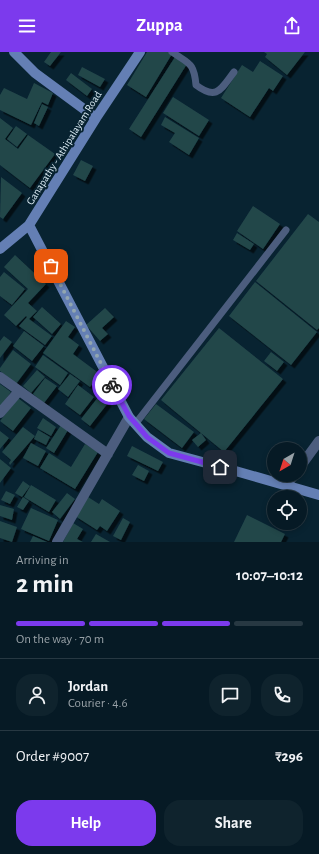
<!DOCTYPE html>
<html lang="en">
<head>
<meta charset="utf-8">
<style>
  body { margin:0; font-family:"Alegreya Sans",sans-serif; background:#0f232d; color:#f1f3f6; height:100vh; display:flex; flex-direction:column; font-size:15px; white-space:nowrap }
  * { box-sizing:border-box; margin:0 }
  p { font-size:13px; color:#98a1a7 }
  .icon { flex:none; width:22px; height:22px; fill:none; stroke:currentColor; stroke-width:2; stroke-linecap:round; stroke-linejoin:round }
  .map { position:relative; height:490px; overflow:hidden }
  .side { display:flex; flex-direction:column; background:#061a25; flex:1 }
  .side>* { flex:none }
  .needle { width:26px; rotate:219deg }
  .controls { position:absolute; left:267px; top:390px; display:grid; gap:8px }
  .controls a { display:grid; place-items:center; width:40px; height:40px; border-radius:50%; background:#061a25; box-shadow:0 2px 6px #0003,0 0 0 1px #273842; font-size:20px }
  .pin { position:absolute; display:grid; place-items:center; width:34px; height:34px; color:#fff; margin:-17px; border-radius:8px; box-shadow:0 2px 6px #0006 }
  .courier { position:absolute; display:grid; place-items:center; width:40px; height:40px; margin:-20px; border:3px solid #7c3aed; border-radius:50%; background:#fff; color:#222; box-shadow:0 1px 5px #0007 }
  .head em { font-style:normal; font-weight:700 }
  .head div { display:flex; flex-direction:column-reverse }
  .head { display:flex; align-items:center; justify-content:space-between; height:68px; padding:0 16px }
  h1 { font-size:26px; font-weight:700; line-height:30px }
  .bar { display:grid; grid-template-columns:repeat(4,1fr); gap:6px 4px; align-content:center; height:48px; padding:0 16px }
  .bar i { height:5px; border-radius:3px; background:#273842 }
  .bar .on { background:#7c3aed }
  .bar p { grid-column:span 4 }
  .line { display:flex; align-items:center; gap:10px; padding:0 16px; border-top:1px solid #273842 }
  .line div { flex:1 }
  .round { display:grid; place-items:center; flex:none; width:42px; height:42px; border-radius:16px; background:#0f232d }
  .cta { display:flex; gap:8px; margin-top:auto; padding:8px 16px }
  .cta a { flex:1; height:46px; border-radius:16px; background:#7c3aed; color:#fff; font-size:16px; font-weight:700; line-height:46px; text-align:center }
  .cta a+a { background:#0f232d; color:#f1f3f6 }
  header { display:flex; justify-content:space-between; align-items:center; height:52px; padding:0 16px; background:#7c3aed; color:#fff; font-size:18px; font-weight:700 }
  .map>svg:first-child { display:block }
</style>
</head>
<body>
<header><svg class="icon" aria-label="menu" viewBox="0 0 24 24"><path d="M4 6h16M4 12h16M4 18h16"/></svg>Zuppa<svg class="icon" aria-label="share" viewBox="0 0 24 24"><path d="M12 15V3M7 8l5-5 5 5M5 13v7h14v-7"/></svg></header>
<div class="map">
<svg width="319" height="490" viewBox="0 0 319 490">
  <defs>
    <filter id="shadow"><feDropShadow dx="3.5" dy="3.5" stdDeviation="0" flood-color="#0009"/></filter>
  </defs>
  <rect width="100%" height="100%" fill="#082331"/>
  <!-- building -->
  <path fill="#22464a" filter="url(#shadow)" d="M51,0H61L50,14L44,10Z
    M147,0H169L172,2L146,45L127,33Z
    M264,0H305L287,23L265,5L267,2Z
    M175,5L187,12L141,85L129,77Z
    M260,9L283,24L273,39L269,36L250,65L221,46L242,13L253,20Z
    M82,15L105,27L100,35L78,23Z
    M71,21L92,37L87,44L66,28Z
    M34,31L53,41L48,53L42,50L31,73L0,58V43L4,36L27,47Z
    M173,45L209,68L199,84L163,61Z
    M42,52L48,55L39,74L34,71Z
    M165,65L199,86L189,103L169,90L175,81L161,73Z
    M0,66L13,76L5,87L18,97L28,83L55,102L30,136L0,113Z
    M16,74L27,82L17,95L7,87Z
    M81,108L93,114L85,129L73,123Z
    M1,125L22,141L3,167L0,165Z
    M253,154L280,172L263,197L237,179Z
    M308,162L319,170V276L317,278L256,229Z
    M237,181L254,192L250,198L233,188Z
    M15,203L46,232L28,251L37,259L29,267L52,284L45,293L19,274L27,265L26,264L16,274L4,263L28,237L4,215Z
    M4,220L25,237L12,253L0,244V225Z
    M255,230L317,280L291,313L229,264Z
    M42,255L61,272L52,282L33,265Z
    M105,256L114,265L102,276L108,282L100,289L86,273Z
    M66,269L75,275L68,285L79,293L73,302L100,322L90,335L43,301Z
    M219,276L283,327L224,400L161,348Z
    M24,279L44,294L32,309L13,294Z
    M4,284L12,290L0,306V289Z
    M13,298L31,312L16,332L0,319V316Z
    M271,300L284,310L277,319L264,309Z
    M43,303L68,321L60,333L35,315Z
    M37,318L45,325L31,341L23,334Z
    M70,322L80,329L68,345L58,337Z
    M45,326L57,334L44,351L33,342Z
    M0,332L11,340L0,355Z
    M78,333L94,345L80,363L65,352Z
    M99,344L108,351L90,374L81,367Z
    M18,346L31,356L13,379L0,369Z
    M156,352L194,380L182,396L144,367Z
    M43,366L56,375L51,384L37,376Z
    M61,373L68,378L54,401L46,396Z
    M23,375L35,384L10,413L9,411L11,408L2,400Z
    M38,378L50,385L46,393L34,387Z
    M0,379L9,386L0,397Z
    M201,381L206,388L198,395L192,388Z
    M31,391L46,399L38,414L23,406Z
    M85,392L98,400L75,437L40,416L49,401L71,415Z
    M132,394L163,410L158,419L127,404Z
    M0,407L11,416L0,431Z
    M138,413L149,419L144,429L132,423Z
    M23,429L30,434L22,445L15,441Z
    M31,433L56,448L49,460L24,445Z
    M6,439L15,443L10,452L1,448Z
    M67,441L75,447L60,467L52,460Z
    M23,445L29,449L23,458L17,455Z
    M88,445L99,452L102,447L120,459L107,479L100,474L97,478L75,464Z
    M0,453L14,457L12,468L0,464Z
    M31,456L58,468L49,489L21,477Z
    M247,463L285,482L281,490H234Z
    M123,466L130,470L121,488L113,484Z
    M0,469L17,475L12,490L0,486Z
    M73,471L83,477L77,487L83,490H63Z
    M96,482L110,490H91Z
    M33,484L47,490H30Z"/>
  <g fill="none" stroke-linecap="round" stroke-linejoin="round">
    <!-- lane -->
    <path stroke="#4c5d7e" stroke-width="7" d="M172,0C189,12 194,10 196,33C217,49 221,37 234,20
      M136,371L286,178"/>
    <!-- street -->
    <path stroke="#4c5d7e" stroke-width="10" d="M0,325L108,402
      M0,361L19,339
      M300,415L319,389
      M287,433L294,423
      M57,490L129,365"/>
    <!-- secondary -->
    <path stroke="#647fb4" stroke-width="10" d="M14,0L35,21L96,66
      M29,173L129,365L147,385L169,401L232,418L319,443
      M0,197L29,173L96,66L140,0"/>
  </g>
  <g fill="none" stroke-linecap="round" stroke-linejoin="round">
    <!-- done -->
    <path stroke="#92a6b0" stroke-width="4" stroke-dasharray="0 7.2" d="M51,214L112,333"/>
    <!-- route -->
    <path stroke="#7c3aed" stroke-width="5" d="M112,333L129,364L147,385L169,401L220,415"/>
  </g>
  <g text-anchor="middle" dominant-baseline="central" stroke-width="4" stroke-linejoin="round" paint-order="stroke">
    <!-- street labels -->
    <g font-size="11" fill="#dcecf5" stroke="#082331">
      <text transform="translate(64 96) rotate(-58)">Ganapathy - Athipalayam Road</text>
    </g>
  </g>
</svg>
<div class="controls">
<a><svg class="needle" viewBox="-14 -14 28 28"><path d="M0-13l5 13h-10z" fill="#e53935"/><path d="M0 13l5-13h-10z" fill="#98a1a7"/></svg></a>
<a><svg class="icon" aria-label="locate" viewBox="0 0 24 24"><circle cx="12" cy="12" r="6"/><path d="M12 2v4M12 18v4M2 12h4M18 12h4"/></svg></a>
</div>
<div class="pin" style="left:51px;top:214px;background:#ea580c"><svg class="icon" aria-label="bag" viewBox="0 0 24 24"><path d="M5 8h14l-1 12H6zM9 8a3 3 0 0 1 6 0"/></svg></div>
<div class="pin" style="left:220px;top:415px;background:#1f2937"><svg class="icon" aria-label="home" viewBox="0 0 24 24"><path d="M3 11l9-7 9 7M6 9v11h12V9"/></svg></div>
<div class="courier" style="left:112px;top:333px"><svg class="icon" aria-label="bike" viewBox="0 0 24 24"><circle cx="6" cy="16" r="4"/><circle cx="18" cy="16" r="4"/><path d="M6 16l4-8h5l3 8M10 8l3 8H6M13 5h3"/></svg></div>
</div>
<section class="side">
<div class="head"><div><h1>2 min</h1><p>Arriving in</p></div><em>10:07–10:12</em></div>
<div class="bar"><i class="on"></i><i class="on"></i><i class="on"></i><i></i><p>On the way · 70 m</p></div>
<div class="line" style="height:72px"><a class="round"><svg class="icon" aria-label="person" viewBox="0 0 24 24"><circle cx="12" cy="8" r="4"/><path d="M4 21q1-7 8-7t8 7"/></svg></a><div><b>Jordan</b><p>Courier · 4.6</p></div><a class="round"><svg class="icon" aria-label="chat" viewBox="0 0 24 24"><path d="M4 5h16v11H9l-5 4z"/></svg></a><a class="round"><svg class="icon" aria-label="phone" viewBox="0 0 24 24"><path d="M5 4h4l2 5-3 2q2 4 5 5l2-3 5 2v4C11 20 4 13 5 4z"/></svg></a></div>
<div class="line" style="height:52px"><div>Order #9007</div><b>₹296</b></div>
<div class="cta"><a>Help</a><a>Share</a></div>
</section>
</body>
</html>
